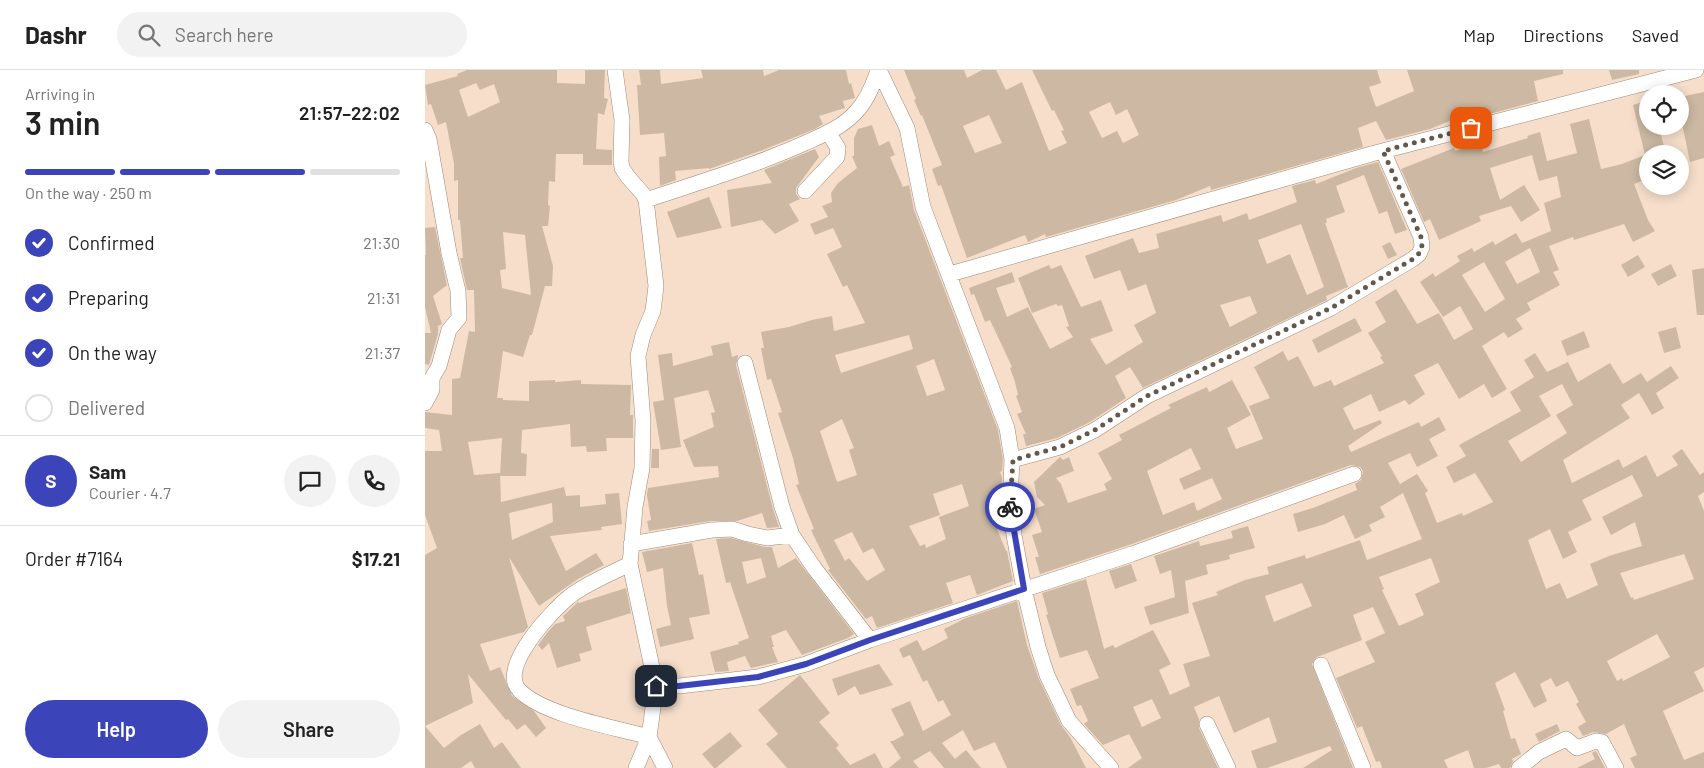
<!DOCTYPE html>
<html lang="en">
<head>
<meta charset="utf-8">
<style>
  body { margin:0; font-family:Barlow,sans-serif; background:#f2f2f2; color:#222; height:100vh; display:flex; flex-direction:column; font-size:19px; white-space:nowrap }
  * { box-sizing:border-box; margin:0 }
  p { font-size:16px; color:#767676 }
  .icon { flex:none; width:28px; height:28px; fill:none; stroke:currentColor; stroke-width:2; stroke-linecap:round; stroke-linejoin:round }
  .map { position:relative; flex:1; overflow:hidden }
  .side { display:flex; flex-direction:column; background:#fff; width:425px }
  .side>* { flex:none }
  .buttons { position:absolute; left:1214px; top:15px; display:grid; gap:10px }
  .buttons a { display:grid; place-items:center; width:50px; height:50px; border-radius:50%; background:#fff; box-shadow:0 2px 12px #0003; font-size:25px }
  .pin { position:absolute; display:grid; place-items:center; width:42px; height:42px; color:#fff; margin:-21px; border-radius:10px; box-shadow:0 2px 8px #0006 }
  .courier { position:absolute; display:grid; place-items:center; width:50px; height:50px; margin:-25px; border:4px solid #3b45b9; border-radius:50%; background:#fff; color:#222; box-shadow:0 1px 6px #0007 }
  .summary em { font-style:normal; font-weight:600 }
  .summary div { display:flex; flex-direction:column-reverse }
  .summary { display:flex; align-items:center; justify-content:space-between; height:85px; padding:0 25px }
  h1 { font-size:32px; font-weight:600; line-height:38px }
  .bar { display:grid; grid-template-columns:repeat(4,1fr); gap:8px 5px; align-content:center; height:60px; padding:0 25px }
  .bar i { height:6px; border-radius:4px; background:#e0e0e0 }
  .bar .selected { background:#3b45b9 }
  .bar p { grid-column:span 4 }
  .line { display:flex; align-items:center; gap:12px; padding:0 25px; border-top:1px solid #e0e0e0 }
  .line div { flex:1 }
  .round { display:grid; place-items:center; flex:none; width:52px; height:52px; border-radius:26px; background:#f2f2f2 }
  ol { padding:0 25px; list-style:none }
  li { display:flex; align-items:center; gap:15px; height:55px }
  li p { margin-inline-start:auto }
  li .icon { padding:5px; border-radius:50%; background:#3b45b9; color:#fff; stroke-width:4 }
  li:last-child { color:#767676 }
  li i { width:28px; height:28px; border:2px solid #e0e0e0; border-radius:50% }
  .cta { display:flex; gap:10px; margin-top:auto; padding:10px 25px }
  .cta a { flex:1; height:58px; border-radius:30px; background:#3b45b9; color:#fff; font-size:20px; font-weight:600; line-height:58px; text-align:center }
  .cta a+a { background:#f2f2f2; color:#222 }
  header { display:flex; align-items:center; gap:30px; box-sizing:border-box; height:70px; padding:0 25px; background:#fff; border-bottom:1px solid #e0e0e0 }
  header strong { font-size:24px }
  nav { display:flex; gap:28px; margin-inline-start:auto; font-size:18px }
  .search { width:350px; height:45px; background:#f2f2f2; display:flex; align-items:center; gap:12px; box-sizing:border-box; padding:0 18px; border-radius:28px; color:#767676; font-size:19px }
  main { display:flex; flex:1; min-height:0 }
  .map>svg:first-child { display:block }
</style>
</head>
<body>
<header>
<strong>Dashr</strong>
<div class="search"><svg class="icon" aria-label="search" viewBox="0 0 24 24"><circle cx="10" cy="10" r="6"/><path d="M15 15l6 6"/></svg>Search here</div>
<nav><a>Map</a><a>Directions</a><a>Saved</a></nav>
</header>
<main>
<section class="side">
<div class="summary"><div><h1>3 min</h1><p>Arriving in</p></div><em>21:57–22:02</em></div>
<div class="bar"><i class="selected"></i><i class="selected"></i><i class="selected"></i><i></i><p>On the way · 250 m</p></div>
<ol>
<li><svg class="icon" aria-label="check" viewBox="0 0 24 24"><path d="M5 12l5 5 9-10"/></svg>Confirmed<p>21:30</p></li>
<li><svg class="icon" aria-label="check" viewBox="0 0 24 24"><path d="M5 12l5 5 9-10"/></svg>Preparing<p>21:31</p></li>
<li><svg class="icon" aria-label="check" viewBox="0 0 24 24"><path d="M5 12l5 5 9-10"/></svg>On the way<p>21:37</p></li>
<li><i></i>Delivered</li>
</ol>
<div class="line" style="height:90px"><b class="round" style="background:#3b45b9;color:#fff">S</b><div><b>Sam</b><p>Courier · 4.7</p></div><a class="round"><svg class="icon" aria-label="chat" viewBox="0 0 24 24"><path d="M4 5h16v11H9l-5 4z"/></svg></a><a class="round"><svg class="icon" aria-label="phone" viewBox="0 0 24 24"><path d="M5 4h4l2 5-3 2q2 4 5 5l2-3 5 2v4C11 20 4 13 5 4z"/></svg></a></div>
<div class="line" style="height:65px"><div>Order #7164</div><b>$17.21</b></div>
<div class="cta"><a>Help</a><a>Share</a></div>
</section>
<div class="map">
<svg width="1279" height="698" viewBox="0 0 1279 698">
  <rect width="100%" height="100%" fill="#f6deca"/>
  <!-- building -->
  <path fill="#cdb9a3" fill-rule="evenodd" d="M42,0H132V13L160,14V0H180L179,28L183,29L179,45L173,43L171,79L187,80V95H158V84H131L130,112L124,111L123,135L125,136L123,156H117L128,196L127,216H120L107,265H105L98,287L78,281L72,328H78V330L104,331V311L130,310V312L156,310V314L206,315L205,345H208V368H181L182,381L162,382L161,376L146,377L145,354L97,360L96,383L102,384L101,406H75L77,368L43,372L49,405L75,403L76,432L139,417L141,426L155,425V437L181,434L180,424L194,423L197,454L176,457L177,460L125,466L141,501L171,483L179,495L153,509L114,536L84,487L103,557L99,562L55,574L65,601L75,597L87,626L109,641L121,658L111,667L100,654L92,660L83,649L81,650L43,604L48,633L0,656L19,678L36,665L55,654L69,678L77,672L96,698H50L46,691L36,698H0V485L12,478L0,445V381H17L14,360L0,358V342L27,345V309L35,308L44,261L50,262L49,220H42L35,188H38L35,150H33V110L29,111V94L21,52L13,55L6,34L3,35L0,15L33,6L32,4ZM51,13L55,20L69,14L75,32L43,47L34,20ZM78,162L100,165L106,225L77,218L75,200L81,199ZM127,433L128,452L87,470L84,443Z
    M214,0H235L236,14L278,8L276,0H338L339,6L354,0H421L424,14L426,13L430,28L418,31L420,38L394,46L398,54L390,59L338,80L284,99V98L250,101L251,110L235,116L234,87L241,86L239,63L215,65L212,15H216Z
    M479,0H539L542,8L557,0H571L581,20L597,12L624,81L642,73L636,61L639,60L629,40L627,41L607,0H952L956,13L944,17L951,37L989,21L982,0H1138V4L1109,11L1113,31L1053,47L1051,40L1005,59L961,70L951,51L933,58L938,77L786,120L785,116L751,130L621,167L620,164L603,172L600,165L542,188L516,115L513,116L507,99L517,95L497,45L496,46L489,30L491,29ZM685,32L691,45L702,39L714,65L698,73L692,61L677,68L664,42ZM564,45L577,73L550,83L538,56Z
    M1184,0H1214V4L1187,10Z
    M1279,22V88L1265,92L1255,44V27Z
    M1222,31V56H1234L1240,81L1222,84V109L1209,114L1223,150L1230,161L1208,172L1199,154L1149,170L1148,167L1124,176L1134,200L1128,202L1135,215L1102,233L1106,240L1091,249L1098,259L1083,268L1079,262L1057,276L1082,319L1067,328L1059,314L1034,329L1013,293L989,305L1000,324L984,335L980,330L954,342L946,324L918,338L929,360L955,350L957,353L923,376L926,382L994,352L996,357L1014,347L1021,360L1004,369L1013,386L992,397L985,383L963,393L975,414L992,404L1003,421L1000,423L1012,453L1037,443L1038,446L1068,432L1050,403L1029,413L1021,397L1041,386L1034,375L1096,341L1085,322L1109,307L1099,290L1110,283L1122,302L1143,292L1153,312L1185,293L1198,314L1216,303L1222,312L1246,296L1254,308L1231,323L1239,338L1227,345L1214,323L1196,335L1205,348L1138,390L1147,413L1194,389L1198,398L1221,385L1232,407L1253,395L1247,386L1257,379L1275,405L1279,402V422L1273,426L1279,441V597L1269,602L1279,621L1238,641L1259,690L1279,682V698H1210L1205,688L1212,685L1199,654L1181,664L1168,662L1158,666L1153,657L1161,652L1151,634L1154,632L1143,611L1131,617L1126,608L1115,614L1122,631L1109,638L1090,602L1070,613L1080,640L1078,641L1086,669L1090,668L1096,684L1087,689L1088,691L1085,698H1076L1074,694L1061,698H1049L1043,680L1019,690L1023,698H957L955,691L951,692L937,656L932,658L911,608L950,592L940,572L960,563L948,537L928,545L937,570L892,587L887,594L928,698H878L907,680L905,676L842,698H832L826,681L852,672L844,647L809,663L794,626L769,637L774,649V658L793,698H703L717,688L704,664L678,675L659,654L663,651L656,635L652,636L645,619L674,608L662,580L635,588L621,545L623,544L617,523L661,509L679,579L688,575L690,578L728,560L746,594L734,600L745,625L765,616L758,594L785,586L767,533L793,525L791,522L820,510L844,504L842,497L880,485L881,489L935,470L942,490L997,469L978,423L955,437L960,447L944,455L947,461L930,469L919,445L900,454L873,462L868,444L888,438L932,420L930,414L936,410L938,401L935,397L926,395L704,475L615,504L610,487H614L607,465L617,462L609,439L620,435L612,427L609,412L635,387L638,390L644,387L649,401L631,408L636,414L643,433L682,420L679,414L687,409L673,383L697,370L694,365L746,338L743,335L782,317L784,322L807,310L826,345L802,358L811,379L838,369L824,336L845,328L829,297L858,281L863,291L873,286L889,317L906,310L909,316L959,293L955,287L957,286L943,263L961,252L950,232L971,219L992,254L1014,243L1029,270L1048,259L1035,236L1018,247L995,212L1008,203L1010,207L1035,191L1032,186L1047,178L1049,182L1068,171L1070,175L1091,163L1097,173L1126,161L1119,133L1136,127L1132,106L1114,111L1107,85L1065,98L1075,130L1099,115L1115,140L1096,152L1086,136L1054,146L1056,151L1014,170L1005,149L999,152L976,99L1029,78L1030,81L1056,73L1058,82L1103,68L1102,66L1115,62L1122,91L1152,83L1145,54L1164,49L1176,99L1197,94L1220,85L1208,35ZM1105,178L1115,202L1092,214L1080,192ZM1059,192L1080,229L1060,242L1037,205ZM1137,314L1148,335L1131,345L1142,363L1096,392L1083,371L1126,346L1114,326ZM766,378L776,399L754,409L759,420L787,408L797,429L772,441L769,432L738,445L722,401ZM1207,405L1218,426L1177,447L1186,465L1210,452L1217,476L1184,486L1165,494L1173,515L1142,529L1135,513L1121,519L1103,470L1125,459L1138,489L1152,482L1143,462L1167,450L1157,430ZM1259,484L1269,509L1209,530L1208,527L1206,528L1195,503ZM1006,488L1015,512L990,524L999,545L974,556L957,520L959,519L954,507ZM877,513L887,536L849,552L840,526ZM1232,564L1245,587L1198,611L1197,608L1192,611L1182,591ZM727,629L736,648L717,657L708,637Z
    M447,55L454,76L464,71L470,85L465,87L478,117L484,115L489,140L573,360L578,390L577,401L575,402L577,407L576,433L579,457L572,459L581,481H582L588,511L552,525L545,505L521,513L528,533L452,558L447,546L441,549L403,500L405,499L386,460L389,459L371,415L374,414L368,388L353,343L357,342L346,309L342,310L336,278H339L336,262L364,257L387,250L407,246L409,261L440,253L422,215L418,217L402,184L417,177L408,158L390,165L385,154L403,147L397,136L407,132L406,123L413,113L432,98L427,86H429V68L433,59ZM484,265L488,279L416,303L410,285ZM509,289L520,320L502,326L491,296ZM417,349L429,378L424,380L432,405L412,412L395,361ZM537,414L544,436L514,447L521,469L501,478L500,474L495,476L484,456L515,445L508,424ZM427,462L438,483L448,478L460,500L442,511L424,488L420,491L409,470Z
    M390,79L394,87L371,118V124L375,129L364,134L374,151L350,164L337,150L306,157L302,120L347,113L339,100Z
    M953,92L982,160L970,164L962,141L954,144L939,105L911,116L920,142L901,149L902,153H900L923,217L901,226L902,230L718,318L705,297L690,306L701,328L665,352L632,368L601,376L598,364H601L592,344L597,342L591,326L593,325L590,312L585,298L587,297L565,250L560,252L549,224L546,225L544,218L587,202L590,212L571,218L582,247L603,237L625,279L648,267L641,257L644,256L637,235L633,236L631,234L607,243L593,208L624,195L626,199L636,195L656,237L676,230L688,261L665,269L681,295L718,272L709,255L731,243L721,214L703,221L695,200L669,209L660,186L708,168L714,183L734,178L731,164L796,145L798,152L822,143L824,150L872,132L867,116L890,110L891,114L931,98ZM876,154L899,217L882,225L865,184L842,194L833,170ZM825,226L832,243L805,257L795,235Z
    M284,127L297,158L252,168L242,142Z
    M10,157L22,215L8,226L17,254L13,256V264L4,295L0,294V263H6L0,237V185H1L0,158Z
    M965,172L972,185L963,189L957,176Z
    M1213,185L1220,197L1203,207L1196,195Z
    M1246,194L1252,206L1233,216L1226,204Z
    M1279,198V245H1272L1267,200Z
    M930,248L937,261L893,283L887,270Z
    M1251,257L1256,278L1239,283L1233,262Z
    M1159,261L1165,277L1142,286L1136,271Z
    M304,272L307,287L313,285V287L311,295L348,439L354,457L342,458L337,443L312,451H285L224,461L222,451L226,450L222,425L223,418L294,407L293,396L269,397L258,370L289,357L286,343L290,342L283,320L249,328L256,377L236,380L228,332L239,330L233,285L247,283L248,296L288,285L286,276Z
    M227,379H234V398H226Z
    M823,456L830,478L804,485L805,489L781,495L783,504L760,511L764,543L725,555L719,537L750,527L746,500L735,504L729,486L774,471L775,476L808,468L806,461Z
    M306,468L340,477H347L353,498L371,488L429,564L423,568L377,585L361,560L346,566L349,577H347L353,592L326,598L320,586L302,592L304,601L290,602L285,582L314,574L313,572L324,568L305,512L301,513L291,469ZM336,488L341,507L322,514L317,492Z
    M267,473L274,505L278,504L285,544L264,548L269,569L235,577L231,559L246,555L242,536L238,498L222,502L217,482Z
    M706,494L712,511L690,519L684,501Z
    M201,518L206,543L161,557L167,580L154,584L156,591L132,598L124,573L117,580L113,575L122,563L130,554L140,551L138,546L153,532L154,533Z
    M592,531L602,575L614,609L636,655L645,667L661,698H582L570,672L549,681L538,660L517,673L530,689L541,680L556,698H519L505,681L488,691L494,698H464L476,688L465,671H468L479,665L466,639L485,631L498,661L526,645L518,630L513,632L502,610L498,612L485,585L478,588L474,579L492,570L498,581L523,568L519,559L541,548Z
    M454,594L468,615L435,625L430,616L413,626L407,609Z
    M375,605L405,643L394,652L414,675L411,678L425,695L450,683L458,698H362L341,674L353,664L333,640Z
    M1132,654L1135,661L1114,672L1110,664Z
    M305,662L317,676L291,698H289L277,684Z
    M1171,681L1180,698H1152L1170,689L1167,683Z"/>
  <g fill="none" stroke-linecap="round" stroke-linejoin="round">
    <defs>
      <path id="street" d="M190,0L197,50L196,91L197,98L203,107L218,124L221,130L231,216L228,241L218,265L213,286L218,351L217,398L210,437L205,494L231,616L224,667L211,698
        M454,0L482,58L498,137L582,358L587,390L585,432L589,465L599,519L613,577L622,605L644,651L686,698
        M0,60L4,69L24,183L33,221L34,248L24,260L14,296L7,308V320L0,333
        M380,121L412,87L413,78L403,62
        M221,130C275,112 329,96 380,73C398,65 416,58 430,43C442,31 448,16 453,0
        M525,204L950,83L1271,0
        M320,293L357,437L367,465L390,499L445,570
        M587,390L635,377L670,360L722,326L906,238L988,189L994,184L997,177L996,167L958,81
        M206,474L287,460L307,459L323,464L342,468L367,465
        M205,494C185,504 162,513 144,527C127,541 72,598 95,621C121,646 189,657 224,667L240,698
        M896,595L938,698
        M231,616H254L333,607L381,594L445,570L707,484L929,404
        M782,654L803,698
        M1094,698L1114,682L1141,669L1152,678L1171,671L1177,672L1191,698"/>
    </defs>
    <!-- street casing -->
    <use href="#street" stroke="#a08a77" stroke-width="16"/>
    <!-- street -->
    <use href="#street" stroke="#fff" stroke-width="15"/>
  </g>
  <g fill="none" stroke-linecap="round" stroke-linejoin="round">
    <!-- done -->
    <path stroke="#64574b" stroke-width="5" stroke-dasharray="0 9" d="M585,437L588,390L635,377L670,360L722,326L906,238L988,189C997,182 998,178 996,167L958,81L1046,58"/>
    <!-- route -->
    <path stroke="#3b45b9" stroke-width="6" d="M231,616H254L333,607L381,594L445,570L599,519L585,437"/>
  </g>
</svg>
<div class="buttons">
<a><svg class="icon" aria-label="locate" viewBox="0 0 24 24"><circle cx="12" cy="12" r="6"/><path d="M12 2v4M12 18v4M2 12h4M18 12h4"/></svg></a>
<a><svg class="icon" aria-label="layers" viewBox="0 0 24 24"><path d="M12 4l9 5-9 5-9-5zM3 14l9 5 9-5"/></svg></a>
</div>
<div class="pin" style="left:1046px;top:58px;background:#ea580c"><svg class="icon" aria-label="bag" viewBox="0 0 24 24"><path d="M5 8h14l-1 12H6zM9 8a3 3 0 0 1 6 0"/></svg></div>
<div class="pin" style="left:231px;top:616px;background:#1f2937"><svg class="icon" aria-label="home" viewBox="0 0 24 24"><path d="M3 11l9-7 9 7M6 9v11h12V9"/></svg></div>
<div class="courier" style="left:585px;top:437px"><svg class="icon" aria-label="bike" viewBox="0 0 24 24"><circle cx="6" cy="16" r="4"/><circle cx="18" cy="16" r="4"/><path d="M6 16l4-8h5l3 8M10 8l3 8H6M13 5h3"/></svg></div>
</div>
</main>
</body>
</html>
